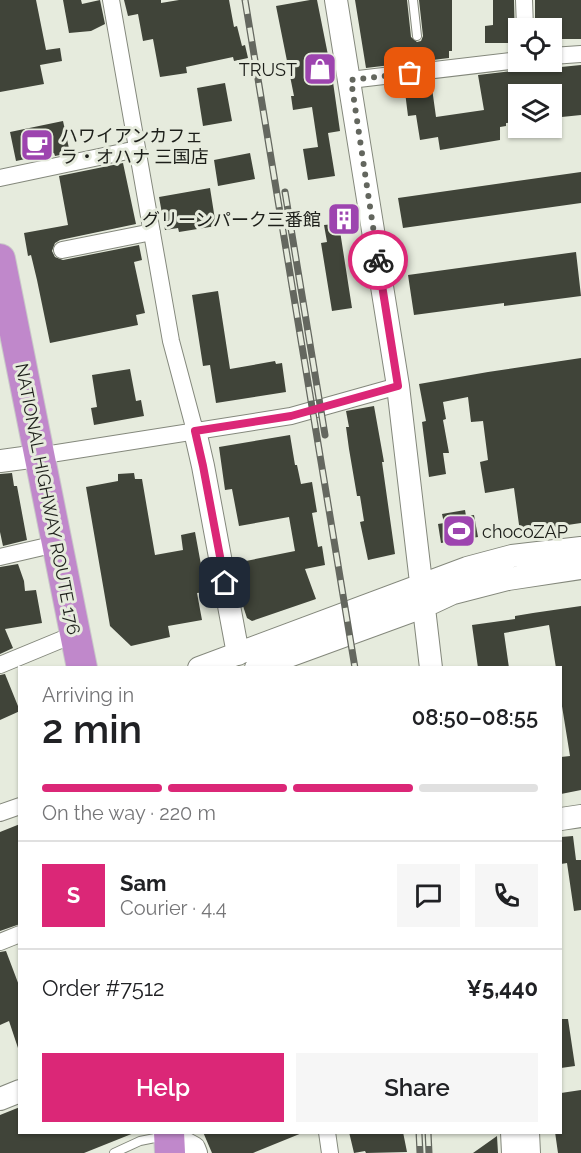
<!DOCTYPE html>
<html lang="en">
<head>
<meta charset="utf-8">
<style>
  body { margin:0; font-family:Raleway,"Noto Sans JP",sans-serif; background:#f6f6f6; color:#202124; height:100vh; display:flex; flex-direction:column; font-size:22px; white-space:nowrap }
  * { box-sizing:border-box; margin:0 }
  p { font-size:20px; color:#757577 }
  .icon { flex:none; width:33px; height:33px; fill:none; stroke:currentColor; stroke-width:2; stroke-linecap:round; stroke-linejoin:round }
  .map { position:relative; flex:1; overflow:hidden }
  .sheet { position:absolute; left:18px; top:666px; width:544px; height:468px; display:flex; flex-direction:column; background:#fff; border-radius:0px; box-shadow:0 2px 4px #0004 }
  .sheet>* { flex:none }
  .controls { position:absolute; left:508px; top:18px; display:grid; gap:12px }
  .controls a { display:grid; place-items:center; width:54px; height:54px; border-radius:0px; background:#fff; box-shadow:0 2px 4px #0004; font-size:30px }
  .pin { position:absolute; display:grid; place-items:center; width:51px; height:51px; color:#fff; margin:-26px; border-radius:12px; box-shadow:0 3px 9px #0006 }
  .courier { position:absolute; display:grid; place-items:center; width:60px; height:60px; margin:-30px; border:4px solid #db2777; border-radius:50%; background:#fff; color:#222; box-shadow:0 2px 8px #0007 }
  .headline em { font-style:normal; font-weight:600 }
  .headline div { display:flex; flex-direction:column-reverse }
  .headline { display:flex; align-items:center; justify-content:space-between; height:102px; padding:0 24px }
  h1 { font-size:39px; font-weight:600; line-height:45px }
  .bar { display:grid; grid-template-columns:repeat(4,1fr); gap:9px 6px; align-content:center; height:72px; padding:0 24px }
  .bar i { height:8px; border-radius:4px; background:#e0e0e0 }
  .bar .selected { background:#db2777 }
  .bar p { grid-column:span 4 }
  .line { display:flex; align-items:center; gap:15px; padding:0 24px; border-top:2px solid #e0e0e0 }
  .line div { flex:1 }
  .round { display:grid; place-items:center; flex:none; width:63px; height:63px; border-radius:0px; background:#f6f6f6 }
  .cta { display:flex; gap:12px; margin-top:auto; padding:12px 24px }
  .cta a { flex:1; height:69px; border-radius:0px; background:#db2777; color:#fff; font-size:24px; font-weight:600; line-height:69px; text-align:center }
  .cta a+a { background:#f6f6f6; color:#202124 }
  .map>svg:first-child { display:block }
</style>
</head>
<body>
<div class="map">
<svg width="581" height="1153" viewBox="0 0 581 1153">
  <rect width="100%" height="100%" fill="#e6ebdd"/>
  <!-- building -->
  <path fill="#404439" d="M0,0H36L46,50L60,48L62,61L40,65L44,84L0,92Z
    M63,0H81L82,4L100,0L105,24L91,31L69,33Z
    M124,0H161V3L179,0H229L234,27L237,26L242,46L245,45L248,58L234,61L233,57L186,67L187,73L160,77L153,39L143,41L138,14L128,16Z
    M310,0H317L332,75L340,131L328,133L335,176L308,180L303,149L318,147L312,107L293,110L291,96H294L276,6Z
    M355,0H407L411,37L417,42L421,41L423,36L419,0H452V51H449V58L366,68Z
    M493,0H514L515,43H485V26L493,25Z
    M535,0H581V39H552V28H535Z
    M581,65V115L552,118V94H519V122L506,123V126L500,127V140L440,150L438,137L420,140L416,115L408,116L404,84L431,81L436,117L484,110L478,75L520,70L526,68V69H541Z
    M225,83L232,121L203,126L197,88Z
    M63,121L70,153L55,156L54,153L16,161L10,132Z
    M250,153L255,179L218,186L214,160Z
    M123,163L136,224L60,240L55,243L52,251L55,257L63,260L139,245L142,260L134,262L145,313L136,315L138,325L50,343L37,280L31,255L28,256L24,233L68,225L59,176Z
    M581,172V203L403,228L398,198Z
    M210,188L216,226L179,232L178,228L165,230L159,197Z
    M354,212L356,229L340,231L352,308L332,311L321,243L327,242L324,225L335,224L333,215Z
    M576,252L581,296L504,306V303L414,315L408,275Z
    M218,291L230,369L275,361L276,364L282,363L286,392L216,403L210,365L203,366L192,295Z
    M581,358V523L520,532L514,488L485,493L480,462L488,460L483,421L471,422L468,397L443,402L446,419L443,420L449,453H443L446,474L429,477L422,422L426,421L419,384L488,372Z
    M130,369L136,401L141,400L144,416L94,425L91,408L97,407L92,375Z
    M374,406L384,462H382L395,554L368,560L360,522L364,521L360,496H357L349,449L346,427H349L346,411Z
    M290,435L295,465H297L301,484L312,482L317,512L312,513L318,547L322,546L325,565L305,569L316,599L252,621L247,618L242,603L236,563L295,551L289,517L239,526L232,489L225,490L219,447Z
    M12,473L14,486H17L27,540L3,546L0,532V474Z
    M134,473L135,479H142L155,555L183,550L181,535L195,532L206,592L197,593L202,620L168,626L170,637L131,646L110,626L86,487L118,481V474Z
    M465,510L466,516L474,515L478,537L441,543L438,524L444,523L442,514Z
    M18,564L24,581L25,591L36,590L42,623L5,629L13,648L0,654V567Z
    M581,606V790L561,794V757L570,756L561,700V668H556L549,625L504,633L509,668H478L472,625L515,619V616L533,613Z
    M5,674L20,711L0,720V675Z
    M20,824V924L0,931V832Z
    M573,836L576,860H581V910L574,911L567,863L561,864V837Z
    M6,951L20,988L18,1048L9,1021L0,1025V952Z
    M561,1019H568L575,1066L561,1068Z
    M581,1090V1153H558L555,1132H561V1093Z
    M20,1107V1132L134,1133L84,1153H0V1115Z
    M203,1132H302V1133L253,1153H212Z
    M349,1132H403L407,1152L366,1153L365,1151L354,1153Z
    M497,1136L498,1153H473Z"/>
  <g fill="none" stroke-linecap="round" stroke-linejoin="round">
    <defs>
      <path id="lane" d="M413,0L417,36
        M114,1153L140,1141L165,1136"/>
      <path id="street" d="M111,0L171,341L195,431
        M524,0L525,28
        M552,56L581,54
        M350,80L519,60
        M0,178L137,149
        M62,250L152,232
        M38,456L291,416L398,386
        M0,557L56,544
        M0,665L75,634
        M0,813L20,806
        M0,942L20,934
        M327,1132L330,1153"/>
      <path id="secondary" d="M336,0L398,386L431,668
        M195,431L203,466L238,654
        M0,461L38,456
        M199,668L467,568L512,556L581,548
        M256,668L423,607L453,593L508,579L581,568
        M561,819L581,816
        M0,1099L20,1091
        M512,1132L513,1153
        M528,1132L529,1153
        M170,1135L194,1148L196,1153"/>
      <path id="highway" d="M0,259L82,668
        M169,1132L170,1153"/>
    </defs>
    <!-- lane casing -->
    <use href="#lane" stroke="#84887c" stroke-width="10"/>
    <!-- street casing -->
    <use href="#street" stroke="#84887c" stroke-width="18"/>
    <!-- secondary casing -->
    <use href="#secondary" stroke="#84887c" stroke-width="24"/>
    <!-- highway casing -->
    <use href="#highway" stroke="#c9c9c8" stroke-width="32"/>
    <!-- lane -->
    <use href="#lane" stroke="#fff" stroke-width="8"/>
    <!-- street -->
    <use href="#street" stroke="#fff" stroke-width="16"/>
    <!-- secondary -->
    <use href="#secondary" stroke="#fff" stroke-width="22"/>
    <!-- highway -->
    <use href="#highway" stroke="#c088cb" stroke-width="30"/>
    <defs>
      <path id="rail" d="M245,0L355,668
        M285,192L325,435
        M419,1132L420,1153
        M428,1132L429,1153"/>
    </defs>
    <!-- rail casing -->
    <use href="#rail" stroke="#64675f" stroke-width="7"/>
    <!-- rail -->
    <use href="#rail" stroke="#e6ebdd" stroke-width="4.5" stroke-dasharray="14" stroke-linecap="butt"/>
  </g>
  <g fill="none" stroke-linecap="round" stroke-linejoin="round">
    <!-- done -->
    <path stroke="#63665e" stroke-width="6" stroke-dasharray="0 10.8" d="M378,260L351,80L410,73"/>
    <!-- route -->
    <path stroke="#db2777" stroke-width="8" d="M225,583L203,466L195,431L291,416L398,386L378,260"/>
  </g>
  <!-- icons -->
  <defs>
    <symbol id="shop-square" viewBox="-11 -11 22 22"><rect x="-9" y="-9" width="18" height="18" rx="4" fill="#9d44af" stroke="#e6ebdd"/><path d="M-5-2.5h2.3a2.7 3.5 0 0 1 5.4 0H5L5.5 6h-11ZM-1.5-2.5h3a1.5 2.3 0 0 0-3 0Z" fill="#fff"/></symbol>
    <symbol id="cafe-square" viewBox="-11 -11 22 22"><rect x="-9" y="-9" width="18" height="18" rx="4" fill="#9d44af" stroke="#e6ebdd"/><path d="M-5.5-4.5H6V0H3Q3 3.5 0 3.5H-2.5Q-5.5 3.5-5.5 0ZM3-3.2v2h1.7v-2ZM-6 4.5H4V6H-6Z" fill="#fff"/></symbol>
    <symbol id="building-square" viewBox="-11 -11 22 22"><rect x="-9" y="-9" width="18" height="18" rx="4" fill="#9d44af" stroke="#e6ebdd"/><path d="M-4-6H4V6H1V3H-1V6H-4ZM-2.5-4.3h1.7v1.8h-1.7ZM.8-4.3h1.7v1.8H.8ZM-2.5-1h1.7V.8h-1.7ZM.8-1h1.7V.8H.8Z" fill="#fff"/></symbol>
    <symbol id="stadium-square" viewBox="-11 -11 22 22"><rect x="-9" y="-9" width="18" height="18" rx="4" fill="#9d44af" stroke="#e6ebdd"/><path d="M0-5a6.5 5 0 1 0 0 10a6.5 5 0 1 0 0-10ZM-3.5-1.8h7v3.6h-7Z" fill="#fff"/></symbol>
  </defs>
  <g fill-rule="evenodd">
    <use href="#shop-square" x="301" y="50" width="38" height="38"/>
    <use href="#cafe-square" x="18" y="126" width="38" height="38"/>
    <use href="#building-square" x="325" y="200" width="38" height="38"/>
    <use href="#stadium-square" x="440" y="512" width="38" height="38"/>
  </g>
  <g text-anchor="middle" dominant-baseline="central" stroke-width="6" stroke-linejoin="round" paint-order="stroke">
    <!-- poi labels -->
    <g font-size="18" fill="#1d1f1a" stroke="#e6ebdd" text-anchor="end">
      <text x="297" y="69">TRUST</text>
      <text x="60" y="135" text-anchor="start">ハワイアンカフェ<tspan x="60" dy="21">ラ・オハナ 三国店</tspan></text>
      <text x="321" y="219">グリーンパーク三番館</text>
      <text x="482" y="531" text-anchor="start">chocoZAP</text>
    </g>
    <!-- street labels -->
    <g font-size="18" fill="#1d1f1a" stroke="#e6ebdd">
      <text transform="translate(48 499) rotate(79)">NATIONAL HIGHWAY ROUTE 176</text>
    </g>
  </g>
</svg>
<div class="controls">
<a><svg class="icon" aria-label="locate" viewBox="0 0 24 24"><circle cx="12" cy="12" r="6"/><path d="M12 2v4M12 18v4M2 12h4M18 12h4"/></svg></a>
<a><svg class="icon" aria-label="layers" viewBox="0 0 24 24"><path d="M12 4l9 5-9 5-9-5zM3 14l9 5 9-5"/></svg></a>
</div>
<div class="pin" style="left:410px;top:73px;background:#ea580c"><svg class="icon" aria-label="bag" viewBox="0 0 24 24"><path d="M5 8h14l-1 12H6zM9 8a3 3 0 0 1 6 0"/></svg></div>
<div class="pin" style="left:225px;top:583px;background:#1f2937"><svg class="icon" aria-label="home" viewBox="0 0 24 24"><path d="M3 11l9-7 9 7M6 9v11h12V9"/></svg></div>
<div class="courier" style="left:378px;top:260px"><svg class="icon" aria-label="bike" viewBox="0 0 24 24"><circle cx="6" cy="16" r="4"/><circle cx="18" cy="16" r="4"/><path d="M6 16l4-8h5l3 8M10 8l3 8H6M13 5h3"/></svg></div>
<section class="sheet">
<div class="headline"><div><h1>2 min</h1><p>Arriving in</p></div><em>08:50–08:55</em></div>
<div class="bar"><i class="selected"></i><i class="selected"></i><i class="selected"></i><i></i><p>On the way · 220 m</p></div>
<div class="line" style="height:108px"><b class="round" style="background:#db2777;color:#fff">S</b><div><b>Sam</b><p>Courier · 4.4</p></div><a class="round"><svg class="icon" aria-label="chat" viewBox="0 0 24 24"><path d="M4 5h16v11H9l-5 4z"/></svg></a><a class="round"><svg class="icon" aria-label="phone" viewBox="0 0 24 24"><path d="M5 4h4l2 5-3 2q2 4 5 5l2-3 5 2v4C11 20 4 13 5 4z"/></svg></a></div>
<div class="line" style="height:78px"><div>Order #7512</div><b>¥5,440</b></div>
<div class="cta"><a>Help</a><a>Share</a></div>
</section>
</div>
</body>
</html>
